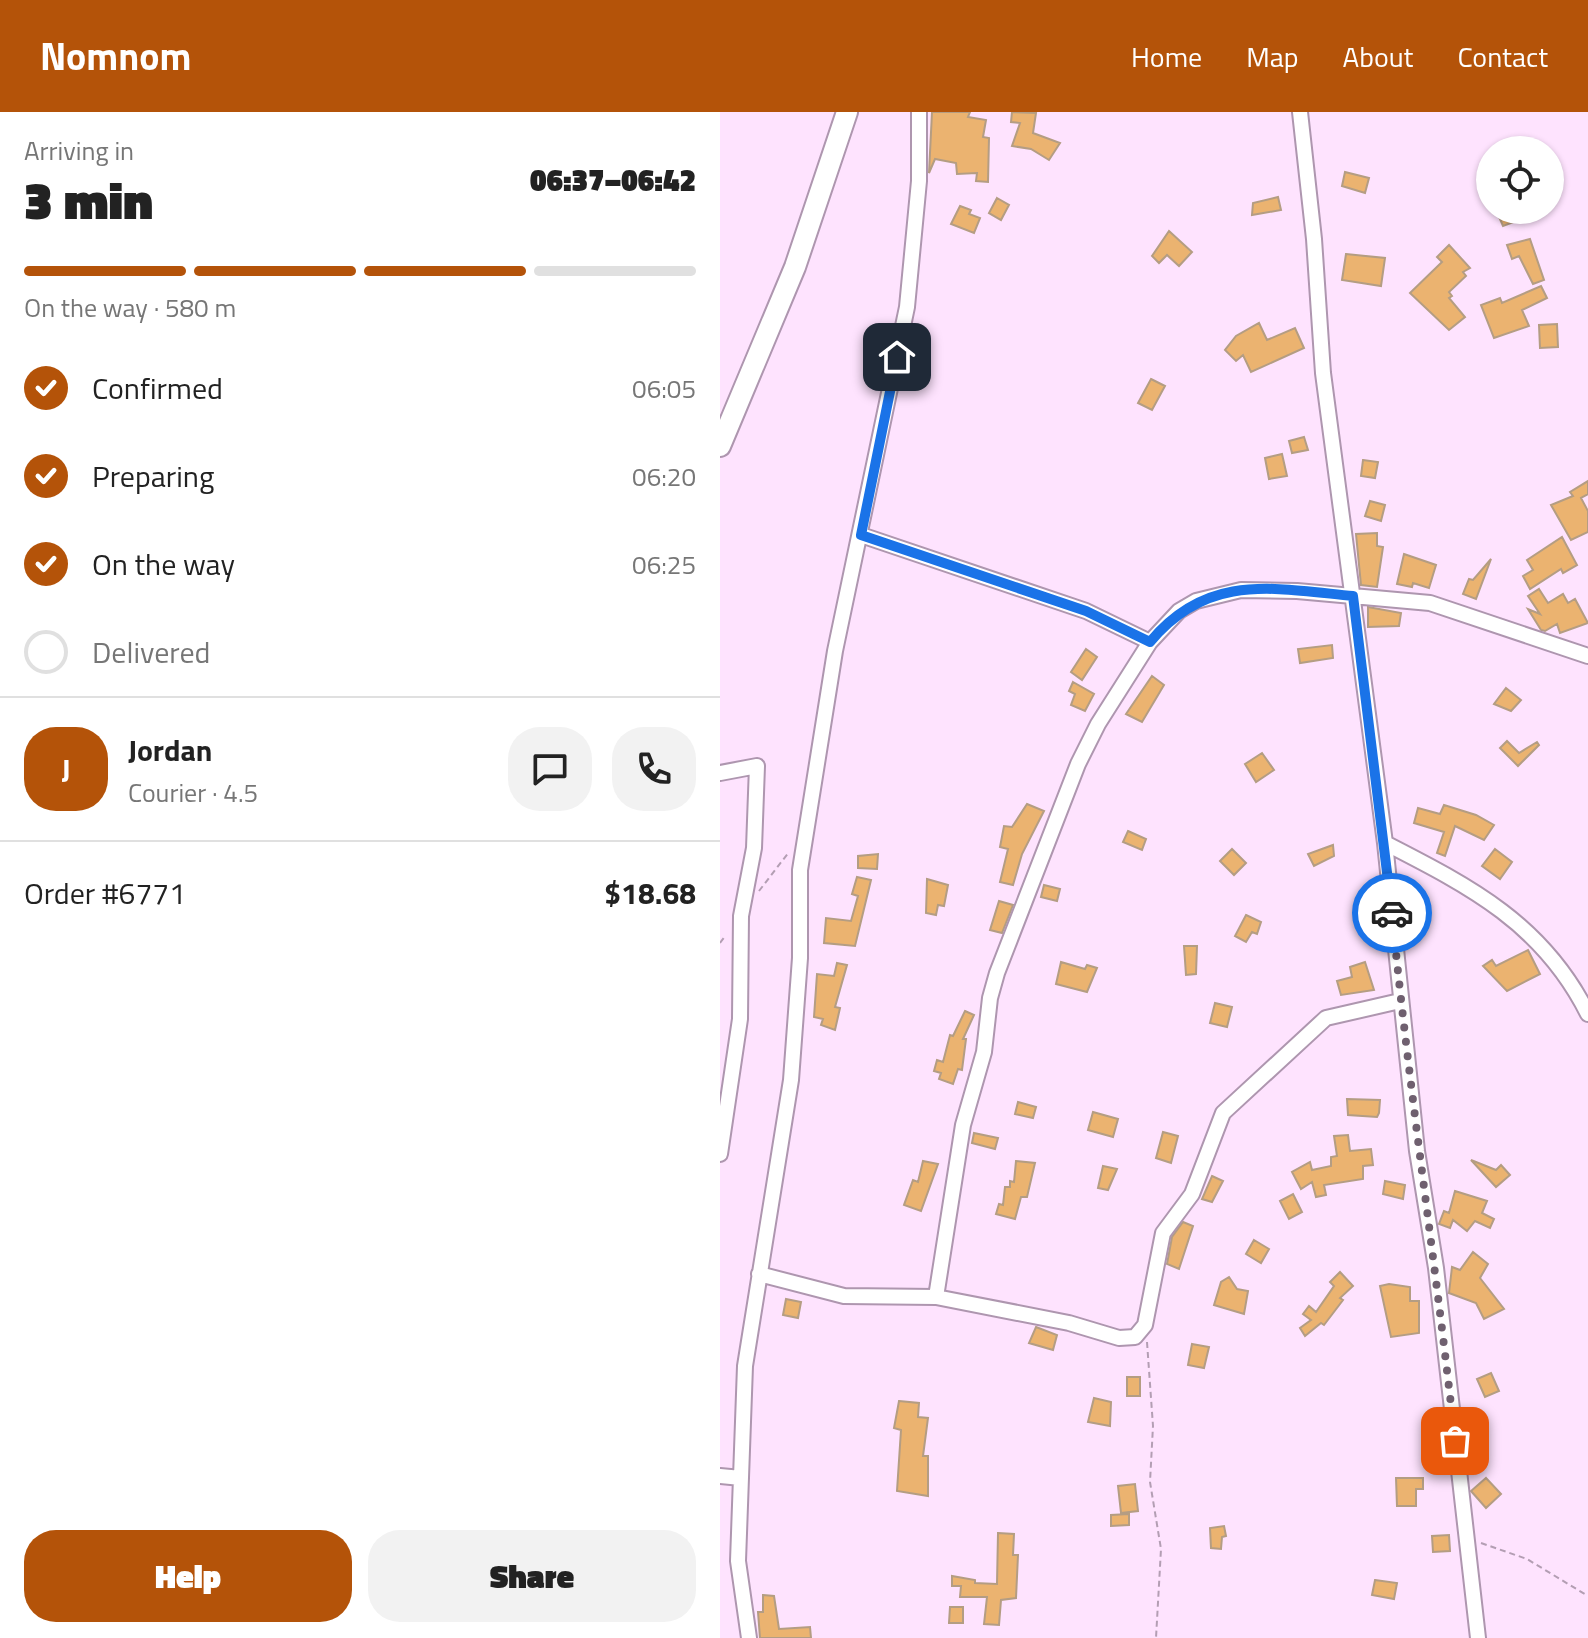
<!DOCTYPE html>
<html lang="en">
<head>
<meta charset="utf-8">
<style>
  body { margin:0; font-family:"Titillium Web",sans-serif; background:#f2f2f2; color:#222; height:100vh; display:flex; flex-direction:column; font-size:30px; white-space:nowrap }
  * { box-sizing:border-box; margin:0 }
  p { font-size:26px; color:#767676 }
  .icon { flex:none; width:44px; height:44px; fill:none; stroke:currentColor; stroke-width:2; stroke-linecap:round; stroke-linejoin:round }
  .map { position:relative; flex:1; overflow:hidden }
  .panel { display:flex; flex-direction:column; background:#fff; width:720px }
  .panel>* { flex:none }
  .controls { position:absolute; left:756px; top:24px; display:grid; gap:16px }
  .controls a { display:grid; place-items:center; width:88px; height:88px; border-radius:50%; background:#fff; box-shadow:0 2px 6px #0004; font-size:40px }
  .pin { position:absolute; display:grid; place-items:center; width:68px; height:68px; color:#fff; margin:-34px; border-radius:16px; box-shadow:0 4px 12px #0006 }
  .courier { position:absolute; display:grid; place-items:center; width:80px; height:80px; margin:-40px; border:6px solid #1a73e8; border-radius:50%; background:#fff; color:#222; box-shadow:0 2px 10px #0007 }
  .headline em { font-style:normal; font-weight:800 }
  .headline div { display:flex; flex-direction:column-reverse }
  .headline { display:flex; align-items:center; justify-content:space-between; height:136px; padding:0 24px }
  h1 { font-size:52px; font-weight:800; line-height:60px }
  .bar { display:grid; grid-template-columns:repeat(4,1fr); gap:12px 8px; align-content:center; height:96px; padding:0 24px }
  .bar i { height:10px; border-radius:6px; background:#e0e0e0 }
  .bar .active { background:#b45309 }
  .bar p { grid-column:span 4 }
  .line { display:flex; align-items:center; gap:20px; padding:0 24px; border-top:2px solid #e0e0e0 }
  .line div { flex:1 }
  .round { display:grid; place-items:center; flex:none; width:84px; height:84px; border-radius:32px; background:#f2f2f2 }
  ol { padding:0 24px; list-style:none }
  li { display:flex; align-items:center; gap:24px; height:88px }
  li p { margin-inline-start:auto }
  li .icon { padding:8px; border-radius:50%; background:#b45309; color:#fff; stroke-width:4 }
  li:last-child { color:#767676 }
  li i { width:44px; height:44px; border:4px solid #e0e0e0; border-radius:50% }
  .button { display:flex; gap:16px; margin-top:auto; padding:16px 24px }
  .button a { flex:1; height:92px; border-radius:32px; background:#b45309; color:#fff; font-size:32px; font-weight:800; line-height:92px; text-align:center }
  .button a+a { background:#f2f2f2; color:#222 }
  header { display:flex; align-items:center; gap:48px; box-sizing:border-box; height:112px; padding:0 40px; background:#b45309; color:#fff }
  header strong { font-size:38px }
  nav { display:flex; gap:44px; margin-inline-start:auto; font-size:28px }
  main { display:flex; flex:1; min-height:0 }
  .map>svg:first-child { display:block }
</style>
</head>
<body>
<header>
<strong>Nomnom</strong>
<nav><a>Home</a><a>Map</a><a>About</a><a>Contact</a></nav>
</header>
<main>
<section class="panel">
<div class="headline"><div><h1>3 min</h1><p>Arriving in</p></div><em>06:37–06:42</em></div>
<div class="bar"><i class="active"></i><i class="active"></i><i class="active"></i><i></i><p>On the way · 580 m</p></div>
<ol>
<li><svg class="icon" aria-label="check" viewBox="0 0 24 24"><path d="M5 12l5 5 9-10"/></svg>Confirmed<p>06:05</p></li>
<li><svg class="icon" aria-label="check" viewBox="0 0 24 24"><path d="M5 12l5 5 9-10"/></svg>Preparing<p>06:20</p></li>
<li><svg class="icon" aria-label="check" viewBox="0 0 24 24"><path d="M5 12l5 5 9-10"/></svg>On the way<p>06:25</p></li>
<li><i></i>Delivered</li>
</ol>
<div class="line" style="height:144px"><b class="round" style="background:#b45309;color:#fff">J</b><div><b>Jordan</b><p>Courier · 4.5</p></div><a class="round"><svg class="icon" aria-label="chat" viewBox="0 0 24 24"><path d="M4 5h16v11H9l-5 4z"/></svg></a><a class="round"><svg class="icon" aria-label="phone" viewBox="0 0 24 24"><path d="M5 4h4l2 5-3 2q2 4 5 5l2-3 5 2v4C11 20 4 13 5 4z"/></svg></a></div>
<div class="line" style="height:104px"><div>Order #6771</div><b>$18.68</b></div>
<div class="button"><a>Help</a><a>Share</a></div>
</section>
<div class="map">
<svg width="868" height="1526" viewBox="0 0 868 1526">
  <rect width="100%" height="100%" fill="#fee3fe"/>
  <!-- building -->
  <path fill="#ebb370" stroke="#b49d83" stroke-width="2" d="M212,0H250L248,5L266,8L263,25L269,26L268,70L256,69L257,61L237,62L236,51L215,47L209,61Z
    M292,0L316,1L313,21L340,31L329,48L311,37L292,34L300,11L291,10Z
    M625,60L649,66L645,81L622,74Z
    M558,85L561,98L532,103L533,91Z
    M277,86L289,93L281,108L269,101Z
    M240,94L251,98L249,102L260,106L254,121L231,112Z
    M776,98H799L802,107L783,114Z
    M449,119L472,140L459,154L447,143L439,151L432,144Z
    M810,127L824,168L813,172L799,144L792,147L787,133Z
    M729,133L750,156L743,160L746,164L729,180L732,184L729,186L745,205L729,218L690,181L722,150L717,145Z
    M626,142L665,146L661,174L622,168Z
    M821,174L827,186L802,198L809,214L774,226L761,193L780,186L782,191Z
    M539,211L547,228L575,216L584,236L531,260L523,243L516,249L505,238L516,224Z
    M837,212L838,235L820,236L819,213Z
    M431,267L445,274L432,298L418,291Z
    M584,325L588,338L572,341L569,329Z
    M562,342L567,364L549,367L545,346Z
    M643,348L658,350L655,366L641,364Z
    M868,369V382L861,386L868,399V420L851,428L831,393L853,384L850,380Z
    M650,389L665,393L661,409L645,404Z
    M657,421V434L663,435L657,475L641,473L636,422Z
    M842,425L857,453L843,461L841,457L810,477L803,464L813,458L807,448Z
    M684,442L716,453L709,476L693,471L692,475L677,472Z
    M771,447L756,487L743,482L749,467L753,468Z
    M819,477L828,491L843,482L848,491L855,487L868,511L840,521L837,512L825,519L821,518L808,497L820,502L808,484Z
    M648,495L681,501L679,514L648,515Z
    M612,533L613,546L580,551L578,537Z
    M366,537L377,545L362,568L351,560Z
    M432,564L444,573L422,610L406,602Z
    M353,570L374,582L365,599L351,593L355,582L349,579Z
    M786,576L801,588L791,599L774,592Z
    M787,629L799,641L817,630L819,633L798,654L780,636Z
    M542,641L554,658L536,670L525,652Z
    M307,692L324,699L302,742L293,773L280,770L288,737L280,735L284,714L292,715Z
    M724,693L756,703L774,713L764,728L735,714L725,744L717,741L724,720L694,711L698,696L720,702Z
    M408,719L426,727L422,738L403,730Z
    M613,733L614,744L594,754L588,742Z
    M512,737L526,751L514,763L500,749Z
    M775,737L792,750L780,767L762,754Z
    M158,742L157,757L138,756V744Z
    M137,765L151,768L135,834L104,831L106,806L131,809L138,784L132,782Z
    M207,767L228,773L224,794L218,793L216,803L206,801Z
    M324,773L340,777L337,789L321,785Z
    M279,789L293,793L282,821L270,818Z
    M526,803L541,810L537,822L532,820L526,830L515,824Z
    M464,834H477L476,862L466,863Z
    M808,838L820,862L787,879L763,854L772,848L776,854Z
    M341,850L365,857L367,853L377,856L367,880L336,872Z
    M645,850L654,878L621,883L617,869L632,865L630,855Z
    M117,851L127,853L115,895L120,896L115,918L101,913L103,907L94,905L97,862L114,864Z
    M495,891L512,895L507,915L490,911Z
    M245,899L254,903L243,927H246L242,958L238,957L233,972L219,967L221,961L214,959L217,948L223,950L230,923L233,924Z
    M627,987L660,988L659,1001L657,1005L628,1003Z
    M298,990L316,995L313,1006L295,1002Z
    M373,1000L398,1007L393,1025L368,1018Z
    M443,1020L458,1024L451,1051L436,1046Z
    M254,1021L278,1026L275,1037L252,1031Z
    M628,1023L630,1039L651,1037L653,1053L643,1054V1067L604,1073L606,1083L596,1085L592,1070L581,1077L572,1060L590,1050L592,1058L611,1054V1045L617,1044L614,1024Z
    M751,1048L776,1058L781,1053L790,1063L776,1075Z
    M203,1049L218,1052L201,1099L184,1093L193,1068L198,1070Z
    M296,1049L315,1051L307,1085H301L295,1107L276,1102L279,1092L283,1093L285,1075H290V1069L294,1070Z
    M383,1054L397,1057L388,1078L378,1076Z
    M492,1064L503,1069L492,1090L482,1087Z
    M665,1069L685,1073L683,1087L663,1082Z
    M735,1079L767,1089L762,1101L774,1107L770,1116L755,1109L747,1119L733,1108L730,1116L719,1112L724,1099L729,1101Z
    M573,1082L582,1100L569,1107L560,1089Z
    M463,1110L473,1114L459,1157L447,1152L452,1125Z
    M534,1128L549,1137L541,1151L526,1142Z
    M753,1140L768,1152L760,1166L784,1197L764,1207L756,1191L729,1181L732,1155L740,1158Z
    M620,1160L633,1174L620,1186L623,1188L604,1213L601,1211L585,1224L580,1216L591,1208L583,1202L589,1194L596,1200L614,1174L610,1170Z
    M509,1165L517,1177L528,1179L524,1202L494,1193L501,1170Z
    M669,1172L690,1175V1189H699V1221L671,1225L660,1174Z
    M66,1187L81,1190L78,1206L63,1203Z
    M316,1215L337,1223L333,1238L309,1231Z
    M472,1232L489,1235L484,1256L468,1253Z
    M771,1261L779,1279L765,1285L757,1267Z
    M407,1265H420V1284H407Z
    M374,1286L391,1290L390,1314L368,1310Z
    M179,1289L199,1291L198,1305L208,1306L203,1344H208V1384L177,1379L181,1318L174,1316Z
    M676,1366H703V1377H696V1394H677Z
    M766,1366L781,1382L766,1396L751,1379Z
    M415,1372L418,1399L401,1401L398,1374Z
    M409,1402V1413L391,1414V1403Z
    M504,1414L506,1424L502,1425L501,1437L491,1436L490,1416Z
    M278,1421L294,1422L293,1443H298L296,1486L281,1488L279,1513L264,1512L267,1485H240L241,1474H232V1464L255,1468V1471L277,1472Z
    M729,1423L730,1439L713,1440L712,1424Z
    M655,1468L677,1471L674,1487L652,1483Z
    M43,1483L54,1484L59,1517L90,1515L91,1526H40L38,1500H43Z
    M230,1495H243V1511H229Z"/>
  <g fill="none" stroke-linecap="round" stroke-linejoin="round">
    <defs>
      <path id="minor" d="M580,0L594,127L603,261L665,731L697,1039L716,1156L758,1526
        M141,423L366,499L430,530
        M0,661L37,654L34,736L21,804L20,907L0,1042
        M665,731C751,775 823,812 868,902
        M39,1162L124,1184L216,1185L349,1211L399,1226L415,1225L425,1213L443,1121L472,1082L503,1001L606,906L680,889
        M216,1185L243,1013L264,940L270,886L277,861L358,652L378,612L430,530L459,499L476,489L521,478L577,479L710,491L868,544
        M0,1364L21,1366
        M29,1526L18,1449L25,1254L71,968L80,846V758L115,539L187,195L199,69V0"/>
      <path id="secondary" d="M0,334L75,155L127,0"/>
    </defs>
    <!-- minor casing -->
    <use href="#minor" stroke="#ae96af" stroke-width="18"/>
    <!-- secondary casing -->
    <use href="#secondary" stroke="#ae96af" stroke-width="24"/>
    <!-- path -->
    <path stroke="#b39eb3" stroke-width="2" stroke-dasharray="6 4" stroke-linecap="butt" d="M39,779L69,740
      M0,831L6,823
      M427,1230L433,1314L430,1370L441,1437L436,1526
      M761,1431L807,1447L868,1484"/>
    <!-- minor -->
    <use href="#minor" stroke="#fff" stroke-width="14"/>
    <!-- secondary -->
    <use href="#secondary" stroke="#fff" stroke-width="20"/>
  </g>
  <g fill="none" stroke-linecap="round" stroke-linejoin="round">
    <!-- done -->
    <path stroke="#6f606f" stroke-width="8" stroke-dasharray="0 14.4" d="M672,801C689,978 716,1153 735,1329"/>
    <!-- route -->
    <path stroke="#1a73e8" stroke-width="10" d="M177,245L141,423L366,499L430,530C487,461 552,476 633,484L672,801"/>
  </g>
</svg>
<div class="controls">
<a><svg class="icon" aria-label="locate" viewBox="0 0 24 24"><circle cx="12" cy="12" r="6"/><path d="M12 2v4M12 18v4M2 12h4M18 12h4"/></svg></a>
</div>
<div class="pin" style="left:735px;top:1329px;background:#ea580c"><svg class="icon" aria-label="bag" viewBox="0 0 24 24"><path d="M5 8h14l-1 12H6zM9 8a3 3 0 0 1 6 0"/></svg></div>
<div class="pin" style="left:177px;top:245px;background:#1f2937"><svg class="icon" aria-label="home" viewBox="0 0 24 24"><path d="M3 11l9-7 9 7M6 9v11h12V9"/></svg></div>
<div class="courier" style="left:672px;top:801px"><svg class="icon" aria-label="car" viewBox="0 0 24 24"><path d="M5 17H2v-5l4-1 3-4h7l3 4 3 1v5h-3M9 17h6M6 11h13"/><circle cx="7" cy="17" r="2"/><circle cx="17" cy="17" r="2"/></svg></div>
</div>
</main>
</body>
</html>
